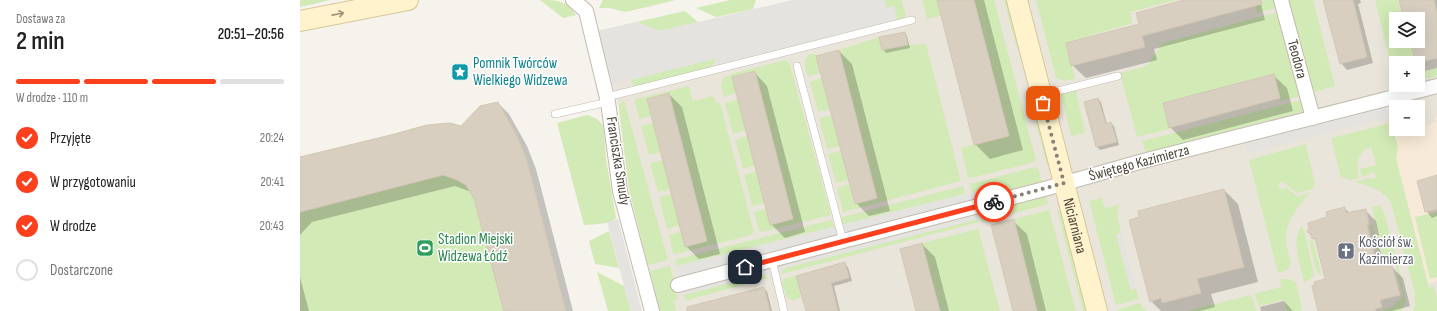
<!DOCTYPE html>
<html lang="pl">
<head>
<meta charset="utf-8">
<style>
  body { margin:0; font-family:"Sofia Sans Condensed",sans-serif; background:#f6f6f6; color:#222; height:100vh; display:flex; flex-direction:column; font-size:15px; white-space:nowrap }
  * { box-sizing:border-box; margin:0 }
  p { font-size:13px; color:#767676 }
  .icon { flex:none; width:22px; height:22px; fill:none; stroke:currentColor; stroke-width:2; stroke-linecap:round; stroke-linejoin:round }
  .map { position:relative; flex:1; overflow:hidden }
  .drawer { display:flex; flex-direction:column; background:#fff; width:300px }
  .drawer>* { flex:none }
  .buttons { position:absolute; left:1089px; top:12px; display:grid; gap:8px }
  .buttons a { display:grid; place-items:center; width:36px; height:36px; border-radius:0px; background:#fff; box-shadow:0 4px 16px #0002; font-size:20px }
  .pin { position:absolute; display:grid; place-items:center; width:34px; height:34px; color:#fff; margin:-17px; border-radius:8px; box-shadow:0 2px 6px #0006 }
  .courier { position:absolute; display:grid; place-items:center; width:40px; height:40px; margin:-20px; border:3px solid #fc3f1d; border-radius:50%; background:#fff; color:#222; box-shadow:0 1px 5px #0007 }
  .summary em { font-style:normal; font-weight:600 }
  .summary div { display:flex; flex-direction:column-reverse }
  .summary { display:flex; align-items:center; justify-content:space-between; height:68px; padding:0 16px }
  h1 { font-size:26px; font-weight:600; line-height:30px }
  .bar { display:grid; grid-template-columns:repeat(4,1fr); gap:6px 4px; align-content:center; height:48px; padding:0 16px }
  .bar i { height:5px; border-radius:3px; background:#e0e0e0 }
  .bar .selected { background:#fc3f1d }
  .bar p { grid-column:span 4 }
  ol { padding:0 16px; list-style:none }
  li { display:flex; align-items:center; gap:12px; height:44px }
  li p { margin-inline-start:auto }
  li .icon { padding:4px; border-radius:50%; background:#fc3f1d; color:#fff; stroke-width:4 }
  li:last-child { color:#767676 }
  li i { width:22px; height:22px; border:2px solid #e0e0e0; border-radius:50% }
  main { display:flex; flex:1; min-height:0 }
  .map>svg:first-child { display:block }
</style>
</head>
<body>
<main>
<section class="drawer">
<div class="summary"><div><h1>2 min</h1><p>Dostawa za</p></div><em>20:51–20:56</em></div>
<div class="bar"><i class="selected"></i><i class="selected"></i><i class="selected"></i><i></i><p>W drodze · 110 m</p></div>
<ol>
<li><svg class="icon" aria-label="check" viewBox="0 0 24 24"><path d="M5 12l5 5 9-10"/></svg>Przyjęte<p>20:24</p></li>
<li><svg class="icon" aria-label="check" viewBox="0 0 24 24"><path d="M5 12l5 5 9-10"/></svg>W przygotowaniu<p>20:41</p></li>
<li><svg class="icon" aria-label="check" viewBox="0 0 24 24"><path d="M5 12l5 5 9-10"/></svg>W drodze<p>20:43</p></li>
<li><i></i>Dostarczone</li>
</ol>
</section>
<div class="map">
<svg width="1137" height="311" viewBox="0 0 1137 311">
  <rect width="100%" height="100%" fill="#f6f3ec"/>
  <!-- residential -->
  <path fill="#eae5da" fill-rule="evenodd" d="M493,0H1137V311H360L329,190L319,108L298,31L336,22L360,31ZM1096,19H1118V41H1096ZM1096,63H1118V85H1096ZM1096,107H1118V129H1096Z"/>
  <!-- commercial -->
  <path fill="#f7ead8" d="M1135,117H1137V281L1128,283L1090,135L1113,129H1118V128L1136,122Z"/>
  <!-- green -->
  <path fill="#d2eab5" d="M0,0H31L0,7Z
    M240,0C257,0 266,0 276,15L263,18Z
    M303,0H376L326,12L309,8H299Z
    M430,0H456L453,9L416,17L396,8Z
    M584,0H602L606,17L597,20L594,6L586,8Z
    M622,0H637L641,16L627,19Z
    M674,0H694L736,160L735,162L671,178L668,177L661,148L709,135Z
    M704,0H707L720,49H717Z
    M736,0H876L830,12L832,23L766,43L775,79L765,81L756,78Z
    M954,0H975L977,6L976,8L957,13Z
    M988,0H1013L1035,86L1011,93Z
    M1075,0H1098L1103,19H1096V41H1109L1115,63H1096V71L1093,72Z
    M385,11L398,22L360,31L336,22Z
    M978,12L1000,96L981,101L973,74L863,103L869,129L837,137L820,73L847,66L862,43Z
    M579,37L583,50L608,45L626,44L661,181L543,212L537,188L549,184L555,204L577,198L539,50Z
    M510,54H516L521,73L508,76C505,68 502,60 510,54Z
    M415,58L416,61L411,67L334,88L331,80Z
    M486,60L490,65L531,215L462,232L459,231L454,212L466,209L471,225L493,219L436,93L424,97L421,86L423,78L434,73Z
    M1137,68V76L1118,81V72Z
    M522,78L530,109L518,112L510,82Z
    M389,86L393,101L413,96L417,103H420L454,232L451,235L376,254L373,253L369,235L381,232L385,247L407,241L369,93L347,99L351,116L339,119L335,101L336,99Z
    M776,91L785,133L771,136L761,94Z
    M733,97L750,165H747L729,98Z
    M324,100L368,260L348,265L329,190L319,108V105Z
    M438,100L446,130L433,134L425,103Z
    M1001,100L1004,111L847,152L845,151L842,141Z
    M198,102L216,134L226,157L266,311H0V157C28,150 56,143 83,137C109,130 134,119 161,126L180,106Z
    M288,115L297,119L302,124L304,130L306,159L316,218C309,225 294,224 284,225L257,123L283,116Z
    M532,115L540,146L527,149L519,118Z
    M353,123L361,152L349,155L341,126Z
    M1091,123L1098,147L1096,159L1129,288L1134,286L1137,298V311H1113L1115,305V294L1091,203C1083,189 1069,186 1054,182L1069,178L1074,179L1076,176L1074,172C1070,173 1067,176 1062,177L1060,169L1076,165L1071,147C1056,152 1056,165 1059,178L1050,180L1041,177L1031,138Z
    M447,136L455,165L443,169L435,140Z
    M1006,144L1015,184L1012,189L997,193L982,181L978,186L984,190L986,187L998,197L1010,192C1000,206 985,221 986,239C986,247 989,255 991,263C990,270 984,271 978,273L949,160Z
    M541,151L549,180L536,183L528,154Z
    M363,160L370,189L358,192L350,163Z
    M735,167L738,168L742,183L695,196L686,189L672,193L670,184Z
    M457,171L465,203L452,206L444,175Z
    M663,186L665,194L541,225L539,218Z
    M372,194L380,225L367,229L359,197Z
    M746,195L748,204L682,222L681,218L694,215L698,207Z
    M802,198L805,208L819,205L817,215L821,233L816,234L831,290L836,289L839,299L816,305L789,201Z
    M1080,205L1085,215L1095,255L1088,260L1083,257L1072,207Z
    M762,209L789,311H783L757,210Z
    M749,210L776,311H737L714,219Z
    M1137,212V277L1130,279L1115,217Z
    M678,219L679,222L482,274V271L485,268Z
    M532,220L534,227L377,266L375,262L377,259Z
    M1073,225L1081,257L1079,261L1070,226Z
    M1001,226L1004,230L1014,273C1013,278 1009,281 1004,282C1000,264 991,242 1001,226Z
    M678,229L700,311H640L622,243Z
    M309,231L319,268L295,264L289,241Z
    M1013,240L1022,276L1019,274L1016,270L1009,241Z
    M1095,263L1098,265L1106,301L1101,311H1080L1094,306L1098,300L1103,297Z
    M370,266L378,300L374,301L376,311H360L350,271Z
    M297,272L324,286L331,311H308Z
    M462,274L465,275L468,278L388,300L385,299L384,295Z
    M496,276L501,296L500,298L492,300L487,298L482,283L483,279Z
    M983,279H989L996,283L1002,308L1001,311H987L984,300L959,306L954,294L981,287L980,280Z
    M951,295L957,311H887Z
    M839,303L846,311H818L817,310Z"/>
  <!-- parking -->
  <path fill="#e5e3e0" d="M493,0H584L586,8L594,6L597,20L417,68L415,59L313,84L298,31L336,22L360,31Z
    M1086,106L1090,117L947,154L944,142Z
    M686,189L695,196L698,207L694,215L485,268L482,271V274L468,278L465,275L462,274L384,295L377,266Z
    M318,219L342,311H331L324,286L307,222Z
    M821,233L836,289L831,290L816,234Z"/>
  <!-- shadow -->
  <path fill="#0003" d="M638,0H684L723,150L690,159L675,144Z
    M888,0H960L965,20L854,49L857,60L786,78L772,65L840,25Z
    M1024,0H1060L1061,3L1058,4L1073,63L1047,70L1041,63Z
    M1100,0H1137V68L1124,71L1117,63L1111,41H1118V19H1105Z
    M604,33L607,36L610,48L586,53L583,49Z
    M539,51L552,64L590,211L569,216L556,203Z
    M454,72L467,86L505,232L485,238L471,224Z
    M973,75L987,88L993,111L883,140L870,127Z
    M369,94L382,107L420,254L399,259L386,246Z
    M798,99L801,102L807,124L811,123L814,126L819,145L800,150L797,147L785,103Z
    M198,103L209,114L227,146L236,169L273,311H205L175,199L171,192L155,186L12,222L0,235V158L161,127Z
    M1137,176V216L1132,218L1126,211Z
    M924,190L938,204L958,282L911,294L915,307L900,311H861L851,301L840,218Z
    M1044,208L1050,213L1065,210L1076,221L1079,235L1077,236L1084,265L1087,264L1090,267H1092L1103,278L1110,306L1092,311H1019L1027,280L1017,242L1008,232Z
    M713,221L727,234L746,311H714Z
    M622,244L635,257L649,311H617Z
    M545,264L548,267L552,281L534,286L540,311H506Z
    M0,277L9,311H0Z
    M463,288L467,291L472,311H390Z
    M984,301L993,311H961L960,307Z"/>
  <!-- building -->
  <path fill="#d8cfc1" stroke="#d3c7b4" d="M637,0H674L709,136L674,145Z
    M884,0H961L962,4L842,36L845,47L771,66L766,43L839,24L836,13Z
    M1023,0H1053L1067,57L1040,64Z
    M1099,0H1134L1137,13V58L1116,63L1110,41H1118V19H1104Z
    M605,32L608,45L582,50L579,37Z
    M539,50L577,198L555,204L516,56Z
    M455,71L493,219L470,225L432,77Z
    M974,74L980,98L869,128L863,103Z
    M369,93L407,241L385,247L347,99Z
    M798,98L806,124L811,122L817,142L796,147L784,102Z
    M198,102L216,134L226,157L266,311H204L174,199L166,185L155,179L143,175L0,212V157L95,134L127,125L150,123L161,126L180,106Z
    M1137,175V209L1125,212L1117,181Z
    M924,189L944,267L897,279L901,293L862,303L861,298L850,302L829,220L839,217L838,211Z
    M1045,207L1046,213L1066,209L1069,224L1067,225L1077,266L1088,263L1089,267L1092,266L1100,295L1080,300L1082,307L1075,309L1076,311H1018L1012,286L1015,285L1014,282L1025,279L1015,238L1012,239L1011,234L1007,232L1009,228L1008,223L1027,217L1026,212Z
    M714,219L737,311H713L691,225Z
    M622,243L640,311H616L600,249Z
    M545,262L549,278L531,283L538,311H506L496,276Z
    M464,287L470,311H387V307Z"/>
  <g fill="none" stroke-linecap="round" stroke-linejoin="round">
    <defs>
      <path id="lane" d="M497,66L543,241
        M742,95L818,76
        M307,97L612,20
        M255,114L308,102
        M472,260L484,311"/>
      <path id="street" d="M273,0L286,11L308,102L320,191L352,311
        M981,0L1013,118
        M378,285L543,241L748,188L843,161L1137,86"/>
      <g id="secondary">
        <path id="s1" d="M717,0L797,311"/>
        <path d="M0,21L108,0"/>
      </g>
    </defs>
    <!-- lane casing -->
    <use href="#lane" stroke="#c2bbae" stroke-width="8"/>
    <!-- street casing -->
    <use href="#street" stroke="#c2bbae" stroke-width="16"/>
    <!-- secondary casing -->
    <use href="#secondary" stroke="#d6c79b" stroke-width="22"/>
    <!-- lane -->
    <use href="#lane" stroke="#fff" stroke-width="7"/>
    <!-- street -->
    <use href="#street" stroke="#fff" stroke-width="14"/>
    <!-- secondary -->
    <use href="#secondary" stroke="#fff3cd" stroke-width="20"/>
  </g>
  <!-- one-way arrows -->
  <defs><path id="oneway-shaft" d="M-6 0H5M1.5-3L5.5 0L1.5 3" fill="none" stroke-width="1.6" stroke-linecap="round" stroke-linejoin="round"/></defs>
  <use stroke="#9c937c" href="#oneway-shaft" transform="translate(38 14) rotate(-11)"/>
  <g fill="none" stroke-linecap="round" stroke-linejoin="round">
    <!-- done -->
    <path stroke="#878178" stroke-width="4" stroke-dasharray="0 7.2" d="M694,202L764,183L743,103"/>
    <!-- route -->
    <path stroke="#fc3f1d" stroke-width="5" d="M445,267L694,202"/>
  </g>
  <!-- icons -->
  <defs>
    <symbol id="sight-square" viewBox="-11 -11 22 22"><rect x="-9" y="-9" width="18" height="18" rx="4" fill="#0f9aa8" stroke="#fff"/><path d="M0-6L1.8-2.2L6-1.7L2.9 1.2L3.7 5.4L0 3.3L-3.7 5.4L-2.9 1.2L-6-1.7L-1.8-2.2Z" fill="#fff"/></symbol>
    <symbol id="stadium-square" viewBox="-11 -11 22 22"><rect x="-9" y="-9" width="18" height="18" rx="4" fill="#2e9e5b" stroke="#fff"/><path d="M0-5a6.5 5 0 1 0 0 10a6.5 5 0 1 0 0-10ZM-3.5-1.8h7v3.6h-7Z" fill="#fff"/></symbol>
    <symbol id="church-square" viewBox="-11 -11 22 22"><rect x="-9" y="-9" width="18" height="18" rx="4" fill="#6b7280" stroke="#fff"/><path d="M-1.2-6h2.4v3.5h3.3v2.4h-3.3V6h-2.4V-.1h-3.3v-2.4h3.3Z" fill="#fff"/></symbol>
  </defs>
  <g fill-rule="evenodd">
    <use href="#sight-square" x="150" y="62" width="20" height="20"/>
    <use href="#stadium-square" x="115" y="238" width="20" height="20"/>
    <use href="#church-square" x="1036" y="241" width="20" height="20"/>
  </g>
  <g text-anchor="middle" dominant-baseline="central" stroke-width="3" stroke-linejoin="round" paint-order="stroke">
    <!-- street labels -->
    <g font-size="15" fill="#4b4439" stroke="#fff">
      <text transform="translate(997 59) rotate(75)">Teodora</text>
      <text transform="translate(318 161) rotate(81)">Franciszka Smudy</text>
      <text transform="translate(839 163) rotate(-15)">Świętego Kazimierza</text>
      <text stroke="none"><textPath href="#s1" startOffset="233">Niciarniana</textPath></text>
    </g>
    <!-- culture labels -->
    <g font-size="15" fill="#0d838f" stroke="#fff" text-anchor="start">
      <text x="173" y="63">Pomnik Twórców<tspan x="173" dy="17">Wielkiego Widzewa</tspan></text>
    </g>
    <!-- leisure labels -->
    <g font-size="15" fill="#27864d" stroke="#fff" text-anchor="start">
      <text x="138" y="239">Stadion Miejski<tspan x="138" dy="17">Widzewa Łódź</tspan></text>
    </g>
    <!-- worship labels -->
    <g font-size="15" fill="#5b616d" stroke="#fff" text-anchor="start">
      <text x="1059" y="242">Kościół św.<tspan x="1059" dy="17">Kazimierza</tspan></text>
    </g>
  </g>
</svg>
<div class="buttons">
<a><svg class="icon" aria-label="layers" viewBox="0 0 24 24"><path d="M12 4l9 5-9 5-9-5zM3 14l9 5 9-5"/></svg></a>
<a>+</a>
<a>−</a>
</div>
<div class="pin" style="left:743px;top:103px;background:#ea580c"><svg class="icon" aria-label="bag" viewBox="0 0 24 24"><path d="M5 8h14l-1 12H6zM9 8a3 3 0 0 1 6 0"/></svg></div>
<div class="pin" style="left:445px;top:267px;background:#1f2937"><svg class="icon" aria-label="home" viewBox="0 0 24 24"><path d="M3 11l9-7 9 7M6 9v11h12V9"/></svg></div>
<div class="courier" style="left:694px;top:202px"><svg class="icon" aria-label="bike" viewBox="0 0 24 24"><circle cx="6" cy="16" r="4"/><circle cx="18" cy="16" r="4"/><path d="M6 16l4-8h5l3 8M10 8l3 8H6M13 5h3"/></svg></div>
</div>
</main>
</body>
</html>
